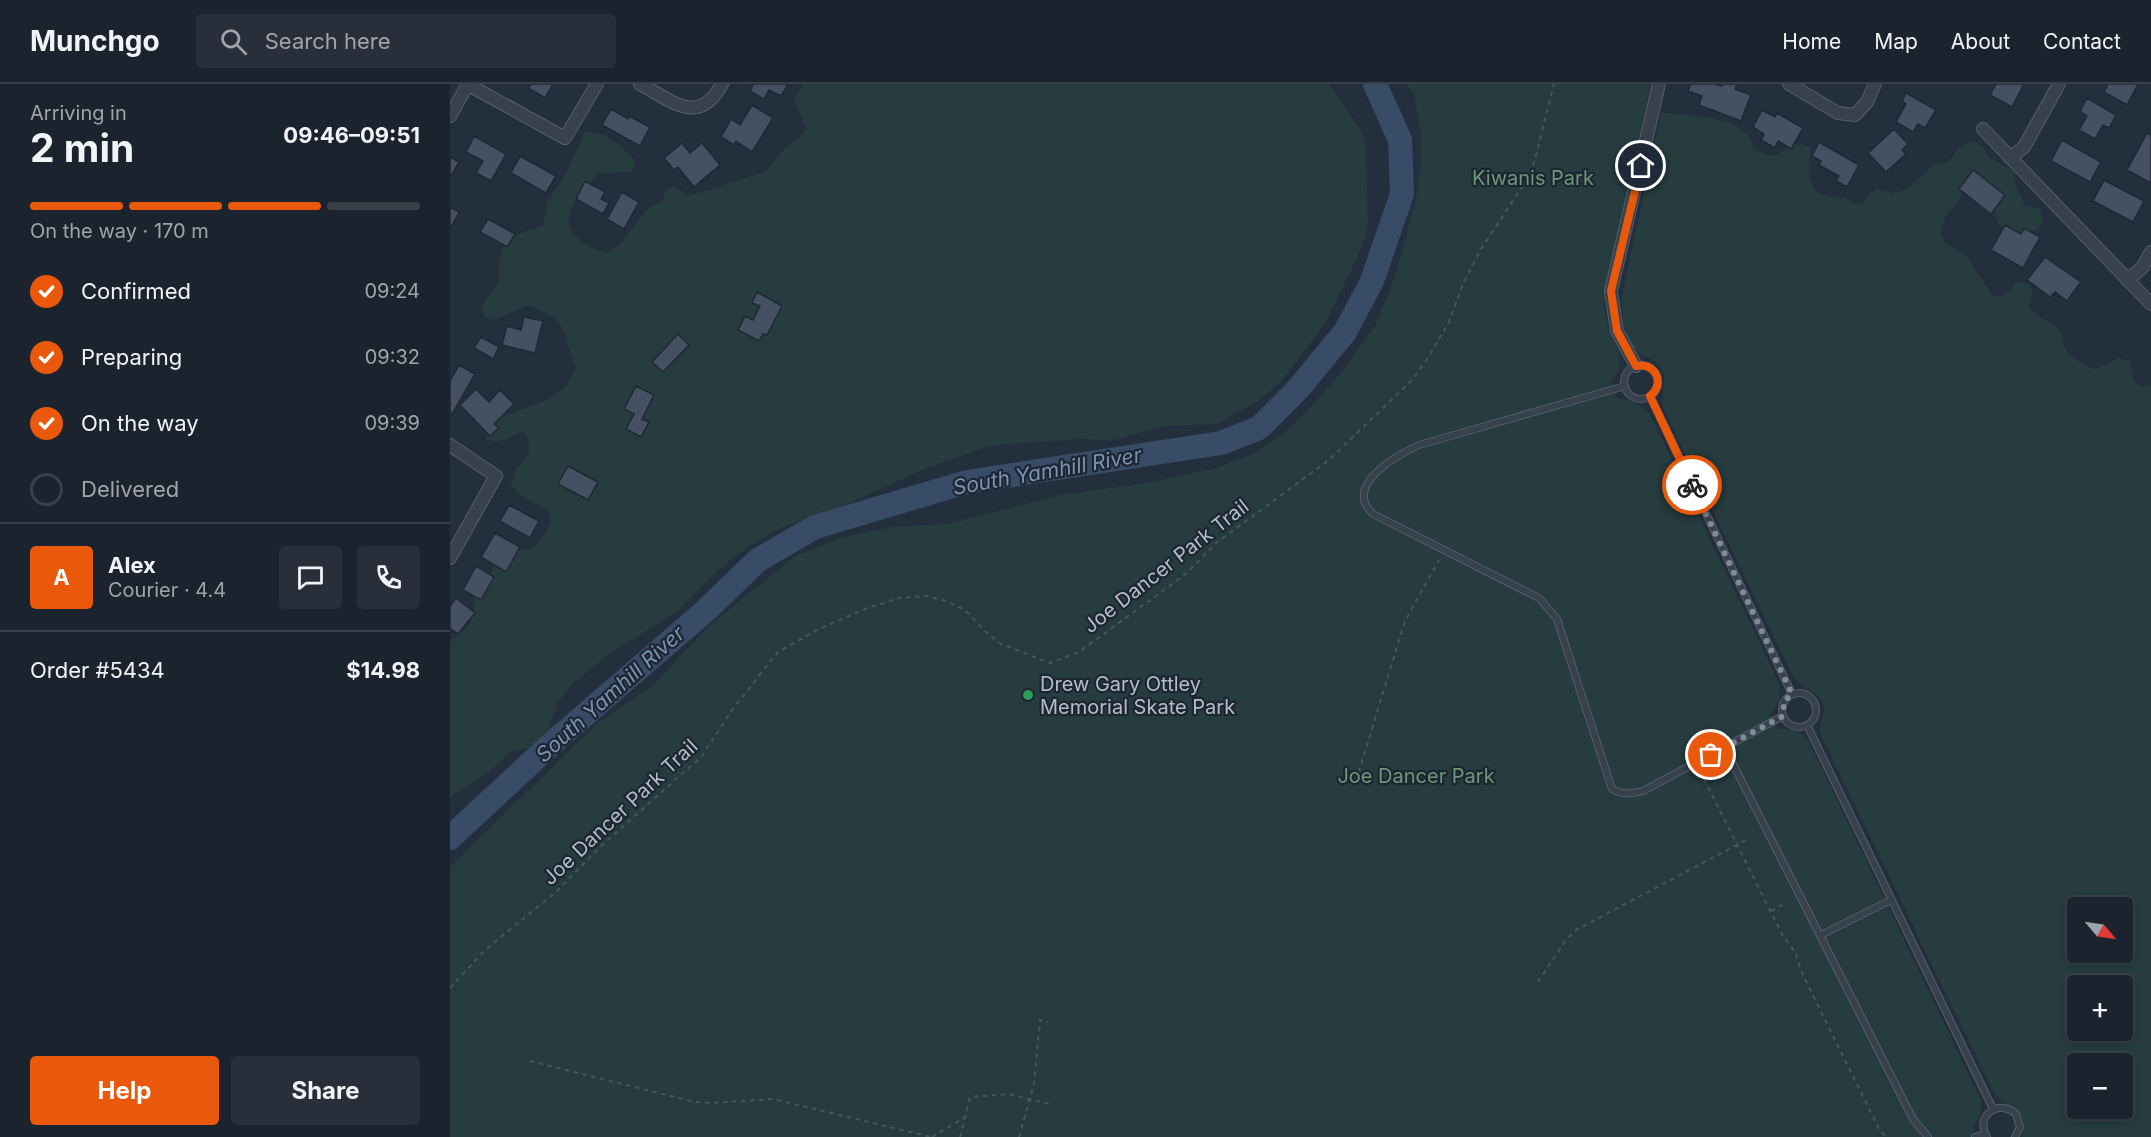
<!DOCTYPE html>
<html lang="en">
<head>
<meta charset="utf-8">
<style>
  body { margin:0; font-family:Inter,sans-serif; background:#282f3a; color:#f1f3f6; height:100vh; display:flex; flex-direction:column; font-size:22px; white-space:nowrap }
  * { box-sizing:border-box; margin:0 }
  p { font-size:20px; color:#a0a4aa }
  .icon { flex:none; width:33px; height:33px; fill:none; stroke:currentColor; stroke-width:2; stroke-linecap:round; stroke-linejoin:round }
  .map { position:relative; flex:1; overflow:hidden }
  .details { display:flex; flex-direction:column; background:#1b232e; width:450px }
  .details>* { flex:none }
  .needle { width:39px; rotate:119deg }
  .controls { position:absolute; left:1617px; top:813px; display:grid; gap:12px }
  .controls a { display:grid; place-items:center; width:66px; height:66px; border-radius:6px; background:#1b232e; box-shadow:0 3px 9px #0003,0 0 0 2px #39404a; font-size:30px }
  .pin { position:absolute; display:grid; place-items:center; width:51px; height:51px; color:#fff; margin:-26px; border:3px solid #fff; border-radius:50%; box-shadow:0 2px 6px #0007 }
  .courier { position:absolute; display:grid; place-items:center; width:60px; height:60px; margin:-30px; border:4px solid #ea580c; border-radius:50%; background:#fff; color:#222; box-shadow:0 2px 8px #0007 }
  .head em { font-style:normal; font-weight:700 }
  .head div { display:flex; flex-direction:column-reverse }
  .head { display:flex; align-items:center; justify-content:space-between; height:102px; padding:0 30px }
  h1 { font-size:39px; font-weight:700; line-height:45px }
  .bar { display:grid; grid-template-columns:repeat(4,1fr); gap:9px 6px; align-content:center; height:72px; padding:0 30px }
  .bar i { height:8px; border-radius:4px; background:#39404a }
  .bar .on { background:#ea580c }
  .bar p { grid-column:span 4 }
  .line { display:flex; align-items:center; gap:15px; padding:0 30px; border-top:2px solid #39404a }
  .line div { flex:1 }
  .round { display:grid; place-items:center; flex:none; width:63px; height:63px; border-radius:6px; background:#282f3a }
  ol { padding:0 30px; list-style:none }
  li { display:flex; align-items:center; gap:18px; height:66px }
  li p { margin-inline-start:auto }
  li .icon { padding:6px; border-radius:50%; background:#ea580c; color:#fff; stroke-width:4 }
  li:last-child { color:#a0a4aa }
  li i { width:33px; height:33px; border:3px solid #39404a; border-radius:50% }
  .action { display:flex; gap:12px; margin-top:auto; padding:12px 30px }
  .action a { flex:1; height:69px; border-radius:6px; background:#ea580c; color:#fff; font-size:24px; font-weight:700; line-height:69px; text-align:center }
  .action a+a { background:#282f3a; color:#f1f3f6 }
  header { display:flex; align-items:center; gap:36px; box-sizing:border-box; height:84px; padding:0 30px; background:#1b232e; border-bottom:2px solid #39404a }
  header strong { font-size:28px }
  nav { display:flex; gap:33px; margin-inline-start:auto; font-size:21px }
  .search { width:420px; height:54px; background:#282f3a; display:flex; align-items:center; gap:15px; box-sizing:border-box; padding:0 21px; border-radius:6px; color:#a0a4aa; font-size:22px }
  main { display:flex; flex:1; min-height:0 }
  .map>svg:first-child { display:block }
</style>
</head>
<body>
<header>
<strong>Munchgo</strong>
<div class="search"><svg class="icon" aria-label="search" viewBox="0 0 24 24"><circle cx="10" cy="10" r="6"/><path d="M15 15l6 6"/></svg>Search here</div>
<nav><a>Home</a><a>Map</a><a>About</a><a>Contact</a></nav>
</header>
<main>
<section class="details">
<div class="head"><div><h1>2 min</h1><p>Arriving in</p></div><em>09:46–09:51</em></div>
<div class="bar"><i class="on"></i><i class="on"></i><i class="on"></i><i></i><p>On the way · 170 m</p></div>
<ol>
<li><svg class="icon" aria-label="check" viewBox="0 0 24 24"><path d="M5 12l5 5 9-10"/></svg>Confirmed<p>09:24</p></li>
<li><svg class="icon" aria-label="check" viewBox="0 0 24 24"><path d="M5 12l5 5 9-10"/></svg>Preparing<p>09:32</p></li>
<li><svg class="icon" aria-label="check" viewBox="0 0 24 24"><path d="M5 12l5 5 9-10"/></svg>On the way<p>09:39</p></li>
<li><i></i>Delivered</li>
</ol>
<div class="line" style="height:108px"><b class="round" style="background:#ea580c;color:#fff">A</b><div><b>Alex</b><p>Courier · 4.4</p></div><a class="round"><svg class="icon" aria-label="chat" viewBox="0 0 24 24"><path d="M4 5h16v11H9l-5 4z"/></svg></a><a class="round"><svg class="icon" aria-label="phone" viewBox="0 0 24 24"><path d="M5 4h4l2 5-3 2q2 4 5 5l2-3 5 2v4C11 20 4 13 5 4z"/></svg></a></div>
<div class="line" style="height:78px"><div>Order #5434</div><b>$14.98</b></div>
<div class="action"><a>Help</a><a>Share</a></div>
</section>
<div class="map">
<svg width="1701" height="1053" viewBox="0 0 1701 1053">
  <rect width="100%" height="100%" fill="#242f3e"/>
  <!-- green -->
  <path fill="#263c3f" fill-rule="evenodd" d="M353,0H879L911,46L916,64L918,139L913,161L876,238L833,295L810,316L767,340L716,342L660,357L631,355L554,360L533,364L472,386L387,425L373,427L324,447L299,462L273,482L230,525L154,574L122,600L107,620L94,659L85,663L62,667L36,690L0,712V558C11,550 25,539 24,523C24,515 22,512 25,504L36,500L48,473L59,460L78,466L84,463L94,452L101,438L99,428L68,409L61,402L66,385L79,369L78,354L73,347C60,353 51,361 36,355L40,341L59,330L99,315L116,302L126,283C109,245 124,239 77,221L45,236L37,234L31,226C35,212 43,208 48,198C51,189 48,182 50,174C53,152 75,147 93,142L97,119L117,88L135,48C153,45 172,64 185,76L182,88L148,89C140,100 126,112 121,124C110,148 138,165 158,169L172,158L199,123L212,118L215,107L224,102L239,112L314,88L334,66L349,54L356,43L344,18Z
    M956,0H1201L1155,204C1154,217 1155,233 1159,246C1166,266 1179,279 1161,298L1167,314L1184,317L1199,329L1329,599L1330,616L1321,630L1328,645C1340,644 1350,647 1358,656L1531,1016L1530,1031L1523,1044L1527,1053H0V783L149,638L202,602L258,543L345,472L393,453L442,443L498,440L610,411L696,399L766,384L808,368L846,339L892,288L925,242L944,195L965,120L971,84V51L964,9Z
    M1211,29C1235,31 1281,32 1298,51C1301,54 1302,61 1304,65C1308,66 1313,70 1318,71C1335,74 1339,51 1360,64L1359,94L1364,105L1370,110L1395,114L1406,121L1413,120L1417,112L1427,105L1441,109L1455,106L1483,82L1499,77L1509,64L1521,57L1534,63L1538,73L1564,87L1566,102L1575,122L1590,125L1593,135L1589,145C1573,151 1562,149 1548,140L1545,130L1548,114L1515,101L1509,118L1496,131L1491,149L1495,159L1515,170L1543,213L1554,211L1569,197L1580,201L1583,209L1579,223C1588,236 1595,234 1606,242C1614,248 1612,255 1615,263C1620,275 1634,281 1646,285L1668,274L1680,277L1683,297L1691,303L1700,302L1701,299V1053H1572C1577,1023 1560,1027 1544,1009L1370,649C1369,640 1374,634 1374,625C1373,608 1354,605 1344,594L1214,326C1209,314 1217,302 1213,289C1209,274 1195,275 1186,266C1172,252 1172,229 1172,212ZM1628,824H1672V868H1628ZM1628,902H1672V946H1628ZM1628,980H1672V1024H1628Z"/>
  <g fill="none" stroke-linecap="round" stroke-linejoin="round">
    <!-- river -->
    <path stroke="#394c67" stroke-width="24" d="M0,754L100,661L254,528L308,476L365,443L517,398L771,359L809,344L848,305L895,248L922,197L952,110L950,56L925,0"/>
  </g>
  <!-- building -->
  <path fill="#455162" stroke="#1f2835" stroke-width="1.5" d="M81,0H103L95,14L78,4Z
    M303,0H338L331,12L319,6L314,15L300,7Z
    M1241,0H1265L1272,2L1273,0H1287L1285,5L1301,11L1291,37L1249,21L1252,12L1238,7Z
    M1546,0H1574L1562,23L1540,11Z
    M1658,0H1688L1677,21L1654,8Z
    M1456,9L1486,26L1475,44L1468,40L1463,48L1446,38L1456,20L1452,17Z
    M1637,14L1666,31L1659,44L1653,41L1645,55L1629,46L1637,32L1630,27Z
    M302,21L323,34L302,68L286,57L284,61L271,53L281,35L290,41Z
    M161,25L178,35L179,32L200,43L190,62L152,41Z
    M1312,26L1325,33L1327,29L1353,44L1341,65L1328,57L1325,64L1311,56L1314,50L1303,43Z
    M1444,45L1458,60L1452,66L1456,70L1436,88L1418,69Z
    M1697,49L1701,51V99L1677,86Z
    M24,52L56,70L41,97L26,89L33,77L16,68Z
    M1612,56L1651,78L1640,98L1601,77Z
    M1369,58L1409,81L1397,103L1386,97L1389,92L1369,81L1371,77L1362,72Z
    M232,59L240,69L252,59L270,81L244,103L228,83L224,86L214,74Z
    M70,72L106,92L96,109L61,89Z
    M0,73L9,78L1,92L0,91Z
    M1523,86L1555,111L1541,130L1509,105Z
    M1654,96L1694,117L1683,138L1643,117Z
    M135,97L155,108L151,115L159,119L153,130L126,115Z
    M172,108L189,118L174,145L157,135Z
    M0,123L9,128L0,145Z
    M38,135L65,150L57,163L30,148Z
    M1555,141L1571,150L1574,144L1590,153L1573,184L1541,166Z
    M1595,173L1631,198L1617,217L1605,208L1600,213L1577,196Z
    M307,208L332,222L317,251L313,250L309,257L288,246L295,232L303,236L310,222L302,219Z
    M74,233L93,237L85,269L52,261L57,242L71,246Z
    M228,250L239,261L213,288L202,278Z
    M31,253L49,263L43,275L24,264Z
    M9,281L25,290L2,330L0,328V297Z
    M186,302L204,311L192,335L199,338L191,353L176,345L184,330L174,325Z
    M26,305L39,318L50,306L64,320L44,340L49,344L40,352L10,321Z
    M118,382L148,398L138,416L108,400Z
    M59,421L89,437L80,454L50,437Z
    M45,449L70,463L56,488L31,473Z
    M26,482L44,493L31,516L13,506Z
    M6,514L25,529L8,550L0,544V522Z"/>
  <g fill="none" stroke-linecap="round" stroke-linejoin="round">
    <defs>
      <path id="lane" d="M1174 298a17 17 0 1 1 34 0a17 17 0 1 1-34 0Z
        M1175,302L969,361C952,369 906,393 915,419C916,423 921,427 923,430L1089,514L1107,535L1162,705C1173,711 1180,710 1193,707L1333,632
        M1200,312L1342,610
        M1332 626a17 17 0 1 1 34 0a17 17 0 1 1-34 0Z
        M1357,641L1543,1025
        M1275,664L1463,1035L1478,1053
        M1371,851L1441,816
        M1525,1053L1535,1050
        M1537,1053C1524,1032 1549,1014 1566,1030L1570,1043L1565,1053"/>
      <path id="street" d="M17,0L115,54L147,0
        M190,0C222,17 249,43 272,0
        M1339,0L1388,29L1405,31L1417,18L1425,0
        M0,32L18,0
        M1533,45L1701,220
        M1560,74L1574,63L1609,0
        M1677,196L1692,184L1701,168
        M1186,282L1167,247L1161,207L1209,0
        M0,361L46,392L0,474"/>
    </defs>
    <!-- lane casing -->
    <use href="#lane" stroke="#565f6c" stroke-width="8"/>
    <!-- street casing -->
    <use href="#street" stroke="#565f6c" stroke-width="14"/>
    <!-- path -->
    <path stroke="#44595c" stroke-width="2" stroke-dasharray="4.5 4.5" stroke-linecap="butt" d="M1250,687L1333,852L1345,868L1352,889L1429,1045L1436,1053
      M906,697L955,537L989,476
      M1321,827L1332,821
      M1088,898L1116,856L1126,846L1298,755
      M0,904L35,866L106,808L149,764L252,672L282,626L328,568L369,545L415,525L449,514L476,512L496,517L515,526L536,548L551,560L600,579L629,568L714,506L738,488L766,459L879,376L962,296L978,274L999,238L1013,200L1031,165L1076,97L1084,79L1104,0
      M80,977L245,1018L261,1019L323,1015L481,1053
      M482,1053L514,1034
      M510,1053L520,1013L559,1010L599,1020
      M569,1053L584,1000L590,936L598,938"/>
    <!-- lane -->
    <use href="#lane" stroke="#38414e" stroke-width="6"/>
    <!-- street -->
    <use href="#street" stroke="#38414e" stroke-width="12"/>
  </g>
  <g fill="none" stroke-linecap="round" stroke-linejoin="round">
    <!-- done -->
    <path stroke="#828b98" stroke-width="6" stroke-dasharray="0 10.8" d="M1242,401L1342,610L1334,617L1333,632L1261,671"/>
    <!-- route -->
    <path stroke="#ea580c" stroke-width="8" d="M1191,82L1161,207L1167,247L1186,282C1205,278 1216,299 1200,312L1242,401"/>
  </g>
  <!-- markers -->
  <circle fill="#2e9e5b" stroke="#1d2633" stroke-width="2" cx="578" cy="611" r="6"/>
  <g text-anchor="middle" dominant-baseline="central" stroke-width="4.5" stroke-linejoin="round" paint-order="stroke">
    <!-- park labels -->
    <g font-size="20" fill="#6b9a76" stroke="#1d2633">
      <text x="1083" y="94">Kiwanis Park</text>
      <text x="966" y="692">Joe Dancer Park</text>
    </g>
    <!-- street labels -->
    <g font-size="20" fill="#b4bcc9" stroke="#1d2633">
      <text transform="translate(716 482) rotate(-38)">Joe Dancer Park Trail</text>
      <text transform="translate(170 728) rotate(-43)">Joe Dancer Park Trail</text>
    </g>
    <!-- poi labels -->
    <g font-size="20" fill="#b4bcc9" stroke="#1d2633" text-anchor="start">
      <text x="590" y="600">Drew Gary Ottley<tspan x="590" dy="23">Memorial Skate Park</tspan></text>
    </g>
    <!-- water labels -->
    <g font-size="21" font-style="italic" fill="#7c92b1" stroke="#1d2633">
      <text transform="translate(597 387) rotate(-10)">South Yamhill River</text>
      <text transform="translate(160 610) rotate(-42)">South Yamhill River</text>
    </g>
  </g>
</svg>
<div class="controls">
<a><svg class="needle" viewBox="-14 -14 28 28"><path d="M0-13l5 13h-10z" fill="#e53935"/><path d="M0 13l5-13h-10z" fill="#a0a4aa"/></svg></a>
<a>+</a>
<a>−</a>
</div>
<div class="pin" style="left:1261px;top:671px;background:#ea580c"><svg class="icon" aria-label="bag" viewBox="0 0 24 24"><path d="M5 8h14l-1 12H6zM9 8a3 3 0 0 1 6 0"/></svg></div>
<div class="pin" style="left:1191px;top:82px;background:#1f2937"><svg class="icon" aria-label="home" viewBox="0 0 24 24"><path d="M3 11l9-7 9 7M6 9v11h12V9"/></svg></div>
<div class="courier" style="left:1242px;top:401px"><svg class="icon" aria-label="bike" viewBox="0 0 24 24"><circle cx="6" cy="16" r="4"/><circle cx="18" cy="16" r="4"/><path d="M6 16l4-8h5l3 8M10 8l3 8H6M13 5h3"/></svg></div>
</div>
</main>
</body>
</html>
